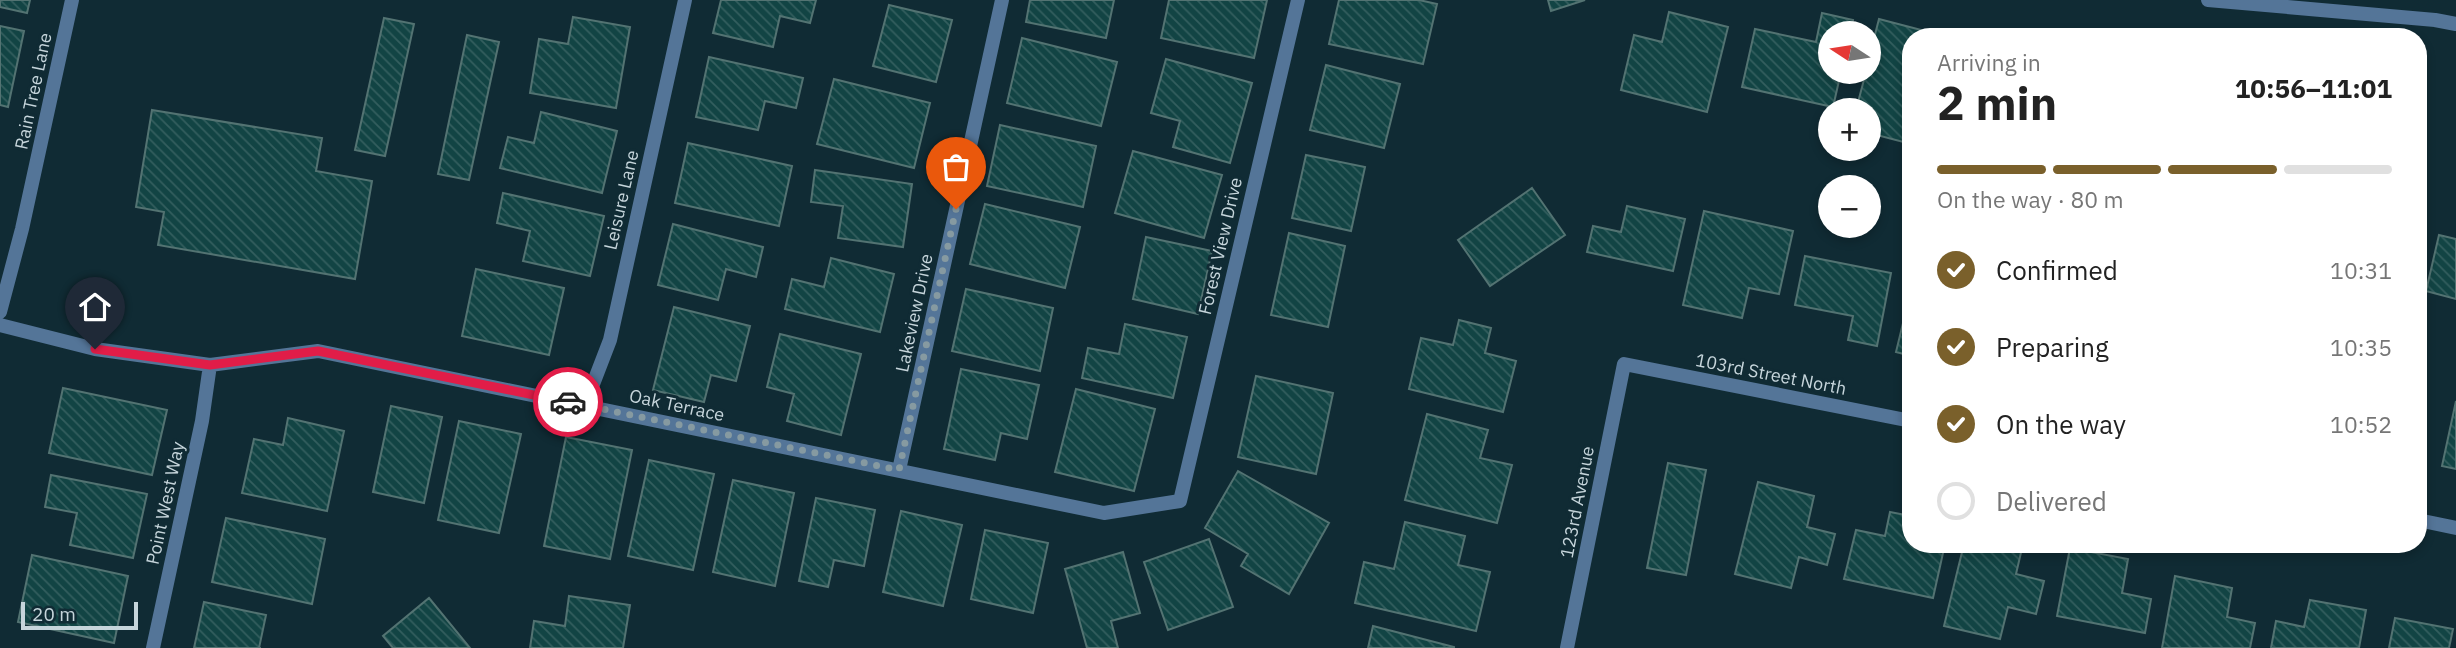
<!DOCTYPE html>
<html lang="en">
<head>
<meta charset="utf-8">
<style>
  body { margin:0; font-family:"IBM Plex Sans",sans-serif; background:#f6f6f6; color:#222; height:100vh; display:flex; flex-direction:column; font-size:26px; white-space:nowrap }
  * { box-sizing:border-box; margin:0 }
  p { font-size:23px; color:#767676 }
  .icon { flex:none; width:38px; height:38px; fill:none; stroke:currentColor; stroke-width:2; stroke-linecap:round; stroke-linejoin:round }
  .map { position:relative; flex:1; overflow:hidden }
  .side { position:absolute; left:1902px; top:28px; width:525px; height:525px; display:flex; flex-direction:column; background:#fff; border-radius:28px; box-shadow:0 4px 10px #0003 }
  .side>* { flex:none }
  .needle { width:46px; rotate:282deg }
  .tools { position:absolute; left:1818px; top:21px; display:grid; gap:14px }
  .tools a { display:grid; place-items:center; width:63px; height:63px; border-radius:50%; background:#fff; box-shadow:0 4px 10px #0003; font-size:35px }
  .scale { position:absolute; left:21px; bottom:18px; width:117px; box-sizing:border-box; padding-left:7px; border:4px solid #c6d5db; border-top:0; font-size:19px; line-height:24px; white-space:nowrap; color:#c6d5db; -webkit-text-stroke:5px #102b34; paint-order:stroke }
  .pin { position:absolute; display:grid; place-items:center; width:60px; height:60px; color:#fff; margin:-72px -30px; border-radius:50% 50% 50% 0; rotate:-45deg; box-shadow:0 0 7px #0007 }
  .pin .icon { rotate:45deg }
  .courier { position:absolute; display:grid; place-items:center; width:70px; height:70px; margin:-35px; border:5px solid #e11d48; border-radius:50%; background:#fff; color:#222; box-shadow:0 2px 9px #0007 }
  .summary em { font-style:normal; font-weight:700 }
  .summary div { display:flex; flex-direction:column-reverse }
  .summary { display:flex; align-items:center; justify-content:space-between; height:119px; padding:0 35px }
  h1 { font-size:46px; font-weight:700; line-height:52px }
  .bar { display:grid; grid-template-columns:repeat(4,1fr); gap:10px 7px; align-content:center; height:84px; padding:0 35px }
  .bar i { height:9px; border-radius:5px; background:#e0e0e0 }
  .bar .active { background:#7a602b }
  .bar p { grid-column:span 4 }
  ol { padding:0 35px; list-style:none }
  li { display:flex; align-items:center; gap:21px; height:77px }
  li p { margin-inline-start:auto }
  li .icon { padding:7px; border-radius:50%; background:#7a602b; color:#fff; stroke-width:4 }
  li:last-child { color:#767676 }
  li i { width:38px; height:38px; border:4px solid #e0e0e0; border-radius:50% }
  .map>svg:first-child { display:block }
</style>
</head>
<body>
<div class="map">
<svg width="2456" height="648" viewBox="0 0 2456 648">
  <defs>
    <pattern id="building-back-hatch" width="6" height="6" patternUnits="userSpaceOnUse" patternTransform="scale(1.75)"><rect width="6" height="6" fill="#124444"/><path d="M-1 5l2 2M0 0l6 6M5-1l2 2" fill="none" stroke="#335e5e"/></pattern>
  </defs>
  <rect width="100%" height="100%" fill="#102b34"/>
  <!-- building -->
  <path fill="url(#building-back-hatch)" stroke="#537372" stroke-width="2" d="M0,0H30L27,13L0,7Z
    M721,0H816L810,23L780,16L773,47L713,33Z
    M1030,0H1114L1106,38L1026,22Z
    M1169,0H1267L1254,58L1161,38Z
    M1339,0H1419L1437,4L1423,64L1329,44Z
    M1548,0H1585L1551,11Z
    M889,5L952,20L936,82L873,66Z
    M1669,12L1728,27L1707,112L1621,90L1634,35L1662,42Z
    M1822,13L1853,20L1850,33H1830V72H1841L1833,107L1742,87L1755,29L1816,42Z
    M573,17L630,27L616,108L530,93L539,39L568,44Z
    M384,18L414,24L385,156L355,150Z
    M1879,19L1948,37H1911V144L1869,133V110H1856L1866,72H1869V58Z
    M0,26L24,31L8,107L0,105Z
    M467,35L499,42L469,180L438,174Z
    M1022,38L1117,62L1101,126L1007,103Z
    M709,57L803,78L796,108L765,101L758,130L696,117Z
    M1166,59L1252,83L1230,163L1173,147L1180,121L1151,113Z
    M1326,65L1400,84L1384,148L1310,130Z
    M834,79L930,103L914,168L817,144Z
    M152,110L322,138L316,171L372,181L355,279L158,245L164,212L136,207Z
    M541,112L617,131L602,193L500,168L508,137L534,143Z
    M1000,125L1096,146L1083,207L987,186Z
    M688,143L792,166L779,226L675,203Z
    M1133,151L1222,175L1204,238L1115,213Z
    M1306,155L1365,167L1351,231L1292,218Z
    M815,170L912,184L903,247L838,238L843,206L811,202Z
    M1532,188L1565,235L1490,286L1458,240Z
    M503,193L604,216L590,276L523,261L530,231L497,223Z
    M985,204L1080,227L1065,288L970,264Z
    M1627,206L1685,219L1673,271L1587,252L1593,226L1621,232Z
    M1704,211L1793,231L1779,294L1749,288L1742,318L1683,305Z
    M673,224L763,247L756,277L726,269L718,300L658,285Z
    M1289,233L1345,246L1328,327L1271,315Z
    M2439,235L2456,239V299L2426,291Z
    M1146,237L1212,251L1198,314L1133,299Z
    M1805,256L1891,273L1877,346L1848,340L1853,316L1795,305Z
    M831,258L894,274L880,332L785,309L792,279L824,287Z
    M476,269L564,288L549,355L462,336Z
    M966,289L1053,308L1040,371L952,351Z
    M1911,290V356L1896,352Z
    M674,307L750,326L736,381L711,375L704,402L653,390Z
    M1459,320L1491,328L1485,353L1516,361L1503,412L1409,389L1421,338L1453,345Z
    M1125,324L1187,337L1173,398L1082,378L1088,348L1119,354Z
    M780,334L861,354L841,435L787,421L794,394L767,387Z
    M961,369L1039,385L1027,439L1001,433L995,460L944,449Z
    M1256,376L1333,393L1316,474L1238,457Z
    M63,388L167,410L152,475L49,453Z
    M1076,389L1155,409L1134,491L1055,472Z
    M2456,401V469L2442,466Z
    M391,406L442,417L424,503L373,492Z
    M1427,414L1488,430L1480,458L1512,465L1497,523L1405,500Z
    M288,418L344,431L327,511L242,493L254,439L283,445Z
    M459,421L521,434L499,533L438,520Z
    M566,437L632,450L610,559L544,546Z
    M649,460L714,474L693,570L628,556Z
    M1668,463L1706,470L1686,575L1647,568Z
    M1238,471L1329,523L1289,594L1241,566L1248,554L1205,528Z
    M51,475L147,494L133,558L70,545L77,513L45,507Z
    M733,480L794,493L775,586L713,572Z
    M1758,482L1814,496L1807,527L1835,534L1827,565L1799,557L1791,588L1735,574Z
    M816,498L875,510L864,566L834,560L828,587L799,581Z
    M901,511L962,525L943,606L883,592Z
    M1890,512L1911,516V544H1945L1933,598L1844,579L1856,530L1885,536Z
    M226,518L325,539L312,604L212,582Z
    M1405,522L1465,536L1458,565L1490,572L1476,631L1355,603L1364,562L1394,569Z
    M985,530L1048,543L1033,613L971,599Z
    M1209,539L1233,607L1168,630L1144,562Z
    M1964,544H2023L2016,574L2044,581L2036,614L2008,607L2000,639L1944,626Z
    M2070,548L2128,559L2122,593L2151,599L2145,633L2057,616Z
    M1123,552L1140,613L1111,621L1118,648H1087L1065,569Z
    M32,555L128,576L114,643L18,622Z
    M2175,576L2232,588L2227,617L2255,623L2250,648H2162Z
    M569,596L630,605L623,648H530L534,621L565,626Z
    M429,598L470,648H393L383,636Z
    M2310,600L2366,610L2359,648H2271L2276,621L2304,627Z
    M204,602L266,615L259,648H261H194Z
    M2395,618L2453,629L2449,648H2389Z
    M1373,626L1454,647V648H1368Z"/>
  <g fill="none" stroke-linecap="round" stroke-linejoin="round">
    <!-- minor -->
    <path stroke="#547598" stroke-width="14" d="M2208,0L2435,20L2456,24
      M0,312L22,229L72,0
      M0,325L95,349L210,365L318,351L1104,513L1180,501L1298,0
      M585,405L610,340L685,0
      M899,470L1002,0
      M2418,520L2456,528
      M153,648L202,421L210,365
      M1567,648L1624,364L1911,421"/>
  </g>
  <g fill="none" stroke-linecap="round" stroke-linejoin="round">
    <!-- done -->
    <path stroke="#869aa1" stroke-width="7" stroke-dasharray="0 12.6" d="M568,402L899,470L956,209"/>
    <!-- route -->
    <path stroke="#e11d48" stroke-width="9" d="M95,349L210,365L318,351L568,402"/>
  </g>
  <g text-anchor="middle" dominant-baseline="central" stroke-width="6" stroke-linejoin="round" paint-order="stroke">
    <!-- street labels -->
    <g font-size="18" fill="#c6d5db" stroke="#102b34">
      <text transform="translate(33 91) rotate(-78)">Rain Tree Lane</text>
      <text transform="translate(621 200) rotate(-77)">Leisure Lane</text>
      <text transform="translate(1220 246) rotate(-77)">Forest View Drive</text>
      <text transform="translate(914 313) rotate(-78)">Lakeview Drive</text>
      <text transform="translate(1771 374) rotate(11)">103rd Street North</text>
      <text transform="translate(677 405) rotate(12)">Oak Terrace</text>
      <text transform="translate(1577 502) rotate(-79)">123rd Avenue</text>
      <text transform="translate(165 503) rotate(-78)">Point West Way</text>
    </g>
  </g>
</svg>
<div class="tools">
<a><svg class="needle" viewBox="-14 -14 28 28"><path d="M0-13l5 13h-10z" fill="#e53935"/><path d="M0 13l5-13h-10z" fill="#767676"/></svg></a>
<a>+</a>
<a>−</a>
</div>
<div class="scale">20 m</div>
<div class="pin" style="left:956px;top:209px;background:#ea580c"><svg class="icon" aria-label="bag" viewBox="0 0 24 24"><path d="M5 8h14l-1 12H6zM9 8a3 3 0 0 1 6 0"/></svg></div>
<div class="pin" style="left:95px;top:349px;background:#1f2937"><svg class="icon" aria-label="home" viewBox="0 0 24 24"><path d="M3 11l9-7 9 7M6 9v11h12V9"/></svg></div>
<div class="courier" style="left:568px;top:402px"><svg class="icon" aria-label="car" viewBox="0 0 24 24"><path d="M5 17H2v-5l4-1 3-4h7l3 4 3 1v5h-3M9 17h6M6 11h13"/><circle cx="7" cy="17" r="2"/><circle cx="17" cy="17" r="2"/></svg></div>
<section class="side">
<div class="summary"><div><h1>2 min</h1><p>Arriving in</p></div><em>10:56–11:01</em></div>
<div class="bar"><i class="active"></i><i class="active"></i><i class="active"></i><i></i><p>On the way · 80 m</p></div>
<ol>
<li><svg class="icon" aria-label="check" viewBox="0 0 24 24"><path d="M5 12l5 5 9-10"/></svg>Confirmed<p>10:31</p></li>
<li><svg class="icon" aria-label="check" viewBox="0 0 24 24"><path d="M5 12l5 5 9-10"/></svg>Preparing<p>10:35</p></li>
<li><svg class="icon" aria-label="check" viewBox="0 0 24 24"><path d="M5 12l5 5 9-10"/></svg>On the way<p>10:52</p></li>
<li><i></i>Delivered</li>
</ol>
</section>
</div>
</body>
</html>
